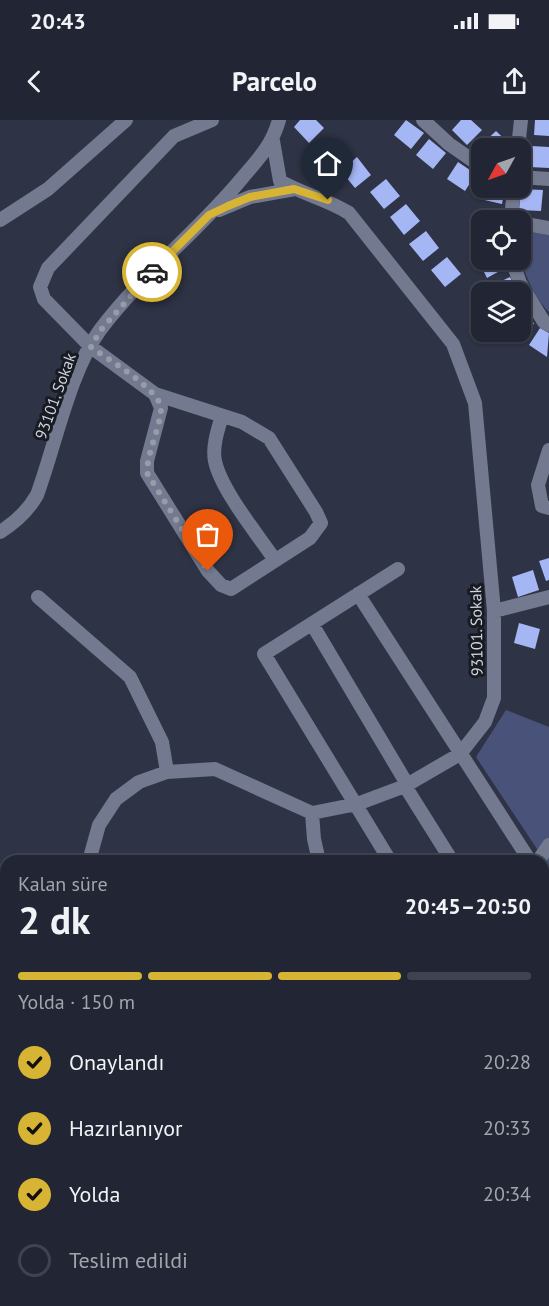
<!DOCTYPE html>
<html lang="tr">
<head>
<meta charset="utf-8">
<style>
  body { margin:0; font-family:"PT Sans",sans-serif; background:#2a2e3c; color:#f1f3f6; height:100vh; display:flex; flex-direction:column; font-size:22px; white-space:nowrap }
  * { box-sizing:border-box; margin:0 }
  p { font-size:20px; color:#a2a5ac }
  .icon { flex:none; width:33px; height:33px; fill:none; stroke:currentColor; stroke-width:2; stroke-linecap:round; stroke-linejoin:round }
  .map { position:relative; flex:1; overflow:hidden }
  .sheet { position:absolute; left:0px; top:735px; width:549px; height:452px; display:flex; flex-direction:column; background:#222634; border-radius:18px 18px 0 0; box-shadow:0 2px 4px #0004,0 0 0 2px #3f434f }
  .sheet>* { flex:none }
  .needle { width:39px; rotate:230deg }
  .buttons { position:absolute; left:471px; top:18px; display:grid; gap:12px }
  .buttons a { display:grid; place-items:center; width:60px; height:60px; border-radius:12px; background:#222634; box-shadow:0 2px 4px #0004,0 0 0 2px #3f434f; font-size:30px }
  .pin { position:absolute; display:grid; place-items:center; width:51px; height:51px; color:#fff; margin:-62px -26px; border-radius:50% 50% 50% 0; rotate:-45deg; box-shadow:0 0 6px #0007 }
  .pin .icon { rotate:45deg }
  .courier { position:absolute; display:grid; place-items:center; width:60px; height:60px; margin:-30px; border:4px solid #d8b434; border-radius:50%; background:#fff; color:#222; box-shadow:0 2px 8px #0007 }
  .summary em { font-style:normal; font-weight:700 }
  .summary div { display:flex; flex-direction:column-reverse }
  .summary { display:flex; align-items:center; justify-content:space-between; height:102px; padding:0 18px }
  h1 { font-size:39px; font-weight:700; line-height:45px }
  .bar { display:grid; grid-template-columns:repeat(4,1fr); gap:9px 6px; align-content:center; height:72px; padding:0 18px }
  .bar i { height:8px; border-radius:4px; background:#3f434f }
  .bar .selected { background:#d8b434 }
  .bar p { grid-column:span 4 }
  ol { padding:0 18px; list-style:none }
  li { display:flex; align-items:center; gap:18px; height:66px }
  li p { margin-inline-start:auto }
  li .icon { padding:6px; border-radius:50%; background:#d8b434; color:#111; stroke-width:4 }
  li:last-child { color:#a2a5ac }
  li i { width:33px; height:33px; border:3px solid #3f434f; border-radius:50% }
  .status { display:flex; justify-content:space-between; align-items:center; height:42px; padding:0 30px; background:#222634; direction:ltr }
  .status svg { height:16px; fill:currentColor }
  header { display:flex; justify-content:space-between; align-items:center; height:78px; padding:0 18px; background:#222634; font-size:27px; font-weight:700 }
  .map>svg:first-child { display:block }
</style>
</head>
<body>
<div class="status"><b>20:43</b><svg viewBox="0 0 49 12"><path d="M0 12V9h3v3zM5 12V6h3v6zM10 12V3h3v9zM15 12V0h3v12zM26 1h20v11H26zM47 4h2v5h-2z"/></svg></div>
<header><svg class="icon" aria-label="back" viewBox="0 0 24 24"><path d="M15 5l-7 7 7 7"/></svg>Parcelo<svg class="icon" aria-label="share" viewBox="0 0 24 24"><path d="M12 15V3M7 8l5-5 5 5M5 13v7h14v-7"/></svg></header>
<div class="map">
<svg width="549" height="1186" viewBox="0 0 549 1186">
  <rect width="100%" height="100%" fill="#2e3345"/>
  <!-- green -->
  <path fill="#495379" d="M522,111L549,115V192C532,176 513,134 522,111Z
    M506,590L549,607V866L543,863L545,741L476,637Z"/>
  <!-- building -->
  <path fill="#a5b6f5" d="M300,0H316L324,8L309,23L294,7Z
    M406,0L424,13L411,29L394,15Z
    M461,0H471L482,10L467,25L452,10Z
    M535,0H549V16L534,15Z
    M496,11L512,26L509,28H484L481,25Z
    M429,19L446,33L433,49L416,35Z
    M321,22L335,39L319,52L305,35Z
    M531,26L549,27V48L529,47Z
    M357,37L371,55L355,68L341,51Z
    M458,42L476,54L465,71L447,59Z
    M386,59L400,76L384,89L370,72Z
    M483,68H505L502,84L480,79Z
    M521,69L543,70L541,91L519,90Z
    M406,84L420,101L404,115L390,97Z
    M481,94L503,97L502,100H482V115L478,114Z
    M426,111L439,128L423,141L409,124Z
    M482,135V140H501L505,148L487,158L477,138Z
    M447,137L461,154L445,167L431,150Z
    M510,157L517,172H494L491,166Z
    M524,184L534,204L520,210V185Z
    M540,208L549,213L547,237L529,225Z
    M549,438V460L546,461L539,441Z
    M533,450L539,470L518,477L512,457Z
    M519,503L540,509L535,529L514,523Z"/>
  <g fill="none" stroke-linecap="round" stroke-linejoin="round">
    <!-- minor -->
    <path stroke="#73798e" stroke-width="14" d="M423,0L449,24L482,47
      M518,28L521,0
      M520,57L549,59
      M219,90L250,77L295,69
      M0,100L48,69L126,0
      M511,100L514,68
      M520,103L549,108
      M512,140L520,163L544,202L549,205
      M155,274L161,288L147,341V353L208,451L221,465L231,469L310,418L321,403L316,392L269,318L242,302L155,274L91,227L44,179L40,167L48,148L174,16L212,0
      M222,296C218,309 212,327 215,341C221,370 258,415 275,440
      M549,330L538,365L542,386L549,388
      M0,412C16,402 28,391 37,375C55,326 70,251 100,210C142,154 199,111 243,57C260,37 272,25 279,0
      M358,474L530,741
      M38,477L130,557L162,622L167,652
      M494,491L549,477
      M312,504L407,664
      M405,666L452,741
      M312,693L314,719L319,741
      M89,741L99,705L116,679L139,662L167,652L215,649L312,693L357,684L405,666L460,634L485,602L494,578V491L475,283L453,224L349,93C327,79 302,74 280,61L273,21
      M390,741L264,534L398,449
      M538,741L549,725
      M0,902L6,904
      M0,1064L6,1037
      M0,1079L6,1081
      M193,1180L196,1183L216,1180
      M65,1186L70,1180
      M532,1186L542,1180"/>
    <!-- major -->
    <path stroke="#8a99cf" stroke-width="15" d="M0,801L6,799
      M0,822L6,819
      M543,906L549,909
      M543,934L549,937"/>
  </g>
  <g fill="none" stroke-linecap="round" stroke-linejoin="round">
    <!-- done -->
    <path stroke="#989caa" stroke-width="6" stroke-dasharray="0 10.8" d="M152,152L100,211L91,227C106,238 160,270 161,288C161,306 147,332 147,353L208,451"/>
    <!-- route -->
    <path stroke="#d8b434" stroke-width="8" d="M152,152L209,95L228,86L250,77L294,69L328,80"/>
  </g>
  <g text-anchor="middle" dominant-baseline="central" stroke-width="6" stroke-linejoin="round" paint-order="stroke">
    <!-- street labels -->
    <g font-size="16" fill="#d1d4e0" stroke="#191b23">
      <text transform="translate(55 276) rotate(-70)">93101. Sokak</text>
      <text transform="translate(476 511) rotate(-91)">93101. Sokak</text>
    </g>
  </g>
</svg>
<div class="buttons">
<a><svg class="needle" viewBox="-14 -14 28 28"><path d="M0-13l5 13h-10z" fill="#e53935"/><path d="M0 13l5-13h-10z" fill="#a2a5ac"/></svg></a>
<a><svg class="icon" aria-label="locate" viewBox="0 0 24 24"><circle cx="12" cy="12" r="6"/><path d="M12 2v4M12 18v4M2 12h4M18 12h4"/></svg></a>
<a><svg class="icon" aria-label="layers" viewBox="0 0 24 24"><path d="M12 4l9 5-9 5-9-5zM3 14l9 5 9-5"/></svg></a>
</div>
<div class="pin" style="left:208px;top:451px;background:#ea580c"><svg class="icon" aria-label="bag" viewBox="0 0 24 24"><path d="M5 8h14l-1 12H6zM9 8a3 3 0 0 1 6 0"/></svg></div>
<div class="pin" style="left:328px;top:80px;background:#1f2937"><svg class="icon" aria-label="home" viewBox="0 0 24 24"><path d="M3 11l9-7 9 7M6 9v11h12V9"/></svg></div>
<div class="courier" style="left:152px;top:152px"><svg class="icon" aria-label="car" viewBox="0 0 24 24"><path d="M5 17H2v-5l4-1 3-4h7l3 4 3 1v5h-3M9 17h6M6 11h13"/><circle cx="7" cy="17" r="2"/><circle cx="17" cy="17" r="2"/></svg></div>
<section class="sheet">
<div class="summary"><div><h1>2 dk</h1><p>Kalan süre</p></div><em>20:45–20:50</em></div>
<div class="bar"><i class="selected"></i><i class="selected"></i><i class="selected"></i><i></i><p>Yolda · 150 m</p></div>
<ol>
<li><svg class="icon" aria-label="check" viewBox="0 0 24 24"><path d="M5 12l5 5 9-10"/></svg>Onaylandı<p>20:28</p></li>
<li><svg class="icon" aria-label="check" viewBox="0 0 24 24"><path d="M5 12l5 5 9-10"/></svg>Hazırlanıyor<p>20:33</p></li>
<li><svg class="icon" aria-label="check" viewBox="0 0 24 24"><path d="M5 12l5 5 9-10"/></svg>Yolda<p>20:34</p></li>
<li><i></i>Teslim edildi</li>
</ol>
</section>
</div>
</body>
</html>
